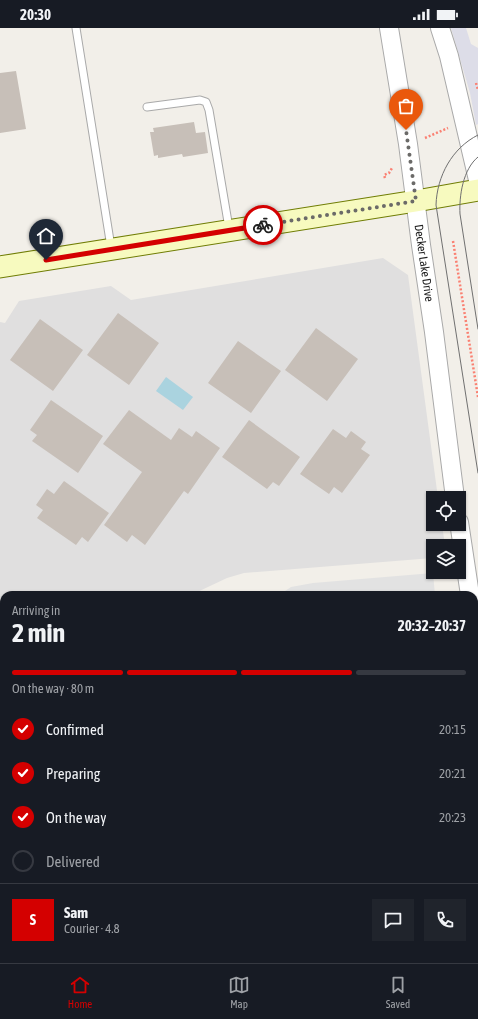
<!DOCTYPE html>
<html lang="en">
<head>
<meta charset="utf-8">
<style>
  body { margin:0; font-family:"Asap Condensed",sans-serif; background:#20242c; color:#f1f3f6; height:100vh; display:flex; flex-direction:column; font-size:15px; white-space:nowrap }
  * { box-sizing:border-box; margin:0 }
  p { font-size:13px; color:#9ea1a6 }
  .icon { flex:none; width:22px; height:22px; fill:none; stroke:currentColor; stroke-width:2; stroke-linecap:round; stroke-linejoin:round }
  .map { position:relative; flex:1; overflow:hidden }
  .side { position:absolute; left:0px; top:563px; width:478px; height:372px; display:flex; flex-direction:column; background:#171b24; border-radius:12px 12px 0 0; box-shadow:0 1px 3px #0004 }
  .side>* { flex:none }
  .buttons { position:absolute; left:426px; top:463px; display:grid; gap:8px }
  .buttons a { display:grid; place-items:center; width:40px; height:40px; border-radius:0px; background:#171b24; box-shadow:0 1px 3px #0004; font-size:20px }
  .pin { position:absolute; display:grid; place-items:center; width:34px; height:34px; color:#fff; margin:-41px -17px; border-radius:50% 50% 50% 0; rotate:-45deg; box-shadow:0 0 4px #0007 }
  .pin .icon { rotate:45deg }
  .courier { position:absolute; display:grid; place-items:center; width:40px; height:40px; margin:-20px; border:3px solid #d40000; border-radius:50%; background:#fff; color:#222; box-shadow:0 1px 5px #0007 }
  .head em { font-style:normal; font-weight:700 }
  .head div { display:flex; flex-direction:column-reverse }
  .head { display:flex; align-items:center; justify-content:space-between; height:68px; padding:0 12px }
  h1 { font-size:26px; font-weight:700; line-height:30px }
  .bar { display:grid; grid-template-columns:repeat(4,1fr); gap:6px 4px; align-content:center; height:48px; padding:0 12px }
  .bar i { height:5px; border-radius:3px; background:#363941 }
  .bar .on { background:#d40000 }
  .bar p { grid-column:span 4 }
  .line { display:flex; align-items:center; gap:10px; padding:0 12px; border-top:1px solid #363941 }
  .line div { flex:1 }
  .round { display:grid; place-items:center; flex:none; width:42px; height:42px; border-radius:0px; background:#20242c }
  ol { padding:0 12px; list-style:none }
  li { display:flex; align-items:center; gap:12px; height:44px }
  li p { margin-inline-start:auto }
  li .icon { padding:4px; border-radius:50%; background:#d40000; color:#fff; stroke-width:4 }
  li:last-child { color:#9ea1a6 }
  li i { width:22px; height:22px; border:2px solid #363941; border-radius:50% }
  .status { display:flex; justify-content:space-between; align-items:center; height:28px; padding:0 20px; background:#171b24; direction:ltr }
  .status svg { height:11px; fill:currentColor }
  .tab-bar { display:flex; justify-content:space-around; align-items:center; height:56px; border-top:1px solid #363941; background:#171b24; font-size:11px; color:#9ea1a6 }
  .tab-bar a { display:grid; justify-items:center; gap:2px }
  .tab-bar .on { color:#d40000 }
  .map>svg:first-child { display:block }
</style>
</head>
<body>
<div class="status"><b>20:30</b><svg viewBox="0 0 49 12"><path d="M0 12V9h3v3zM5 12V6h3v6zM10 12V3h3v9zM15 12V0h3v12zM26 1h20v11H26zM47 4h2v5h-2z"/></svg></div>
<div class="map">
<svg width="478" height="935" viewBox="0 0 478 935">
  <rect width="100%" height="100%" fill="#f2efe9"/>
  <!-- residential -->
  <path fill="#e0dfdf" d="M383,230L408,247L438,470H433V496H442L445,518H433V530L244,545L227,550L191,567H4V656L0,658V294L5,295L19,273L111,258L131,272Z
    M478,823V935H389L392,931H474V828Z"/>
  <!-- parking -->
  <path fill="#e2e2e2" d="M433,545L435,567H279L291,559L313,555Z
    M4,658V838L0,840V660Z
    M199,931H208L213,934L217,931H249L253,935H196Z"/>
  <!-- plaza -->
  <path fill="#dddde8" d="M451,0H466L471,16L478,20V96L476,97L470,65Z"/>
  <!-- water -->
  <path fill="#aad3df" d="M166,349L193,369L183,382L156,363Z"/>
  <!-- building -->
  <path fill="#c7bfb8" d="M16,43L26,101L0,105V45Z
    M194,94L196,105L205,104L208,125L183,129L182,126L158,130V127L154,128L150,104H154L153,100Z
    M118,285L159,315L129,357L87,327Z
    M40,291L83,322L53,363L10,332Z
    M316,300L358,331L327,373L285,342Z
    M238,313L281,343L251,385L208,355Z
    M51,372L103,408L78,445L32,413L37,407L30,402Z
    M129,382L171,412L179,400L192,409L196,403L220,420L188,466L184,463L145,517L132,507L127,514L104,497L142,444L103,416Z
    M249,392L300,429L279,458L273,454L267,461L222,429Z
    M333,401L346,410L351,403L366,414L361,421L370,427L342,465L334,459L329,466L300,446Z
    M64,453L109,485L88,514L82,509L76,517L37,490L43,482L36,477L47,461L54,466Z"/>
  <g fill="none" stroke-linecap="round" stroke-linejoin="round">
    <defs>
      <path id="service" d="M76,0L111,219
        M147,79L200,72L206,74L209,82L229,200
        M0,701L4,699
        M0,821L4,819"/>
      <path id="minor" d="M474,869L478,886"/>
      <path id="tertiary" d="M389,0L408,116L421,217L434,304L455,470
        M440,0L449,28L478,152
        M459,494L470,567
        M474,591C477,614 477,636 474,659
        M474,795L478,790
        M309,935L312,931
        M363,935L366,931"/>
      <path id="secondary" d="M0,239L416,173L478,162"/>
    </defs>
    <!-- service casing -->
    <use href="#service" stroke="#a9a9a9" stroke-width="9"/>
    <!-- minor casing -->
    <use href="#minor" stroke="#a9a9a9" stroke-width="17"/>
    <!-- tertiary casing -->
    <use href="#tertiary" stroke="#a9a9a9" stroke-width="20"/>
    <!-- secondary casing -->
    <use href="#secondary" stroke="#707d05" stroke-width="23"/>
    <!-- path -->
    <path stroke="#fa8072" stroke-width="2.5" stroke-dasharray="2 2" stroke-linecap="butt" d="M476,55L478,62
      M425,110L448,100
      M385,150L384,147L389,145L392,140
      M453,213L478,369"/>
    <!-- service -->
    <use href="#service" stroke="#fff" stroke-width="7"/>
    <!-- minor -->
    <use href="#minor" stroke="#fff" stroke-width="15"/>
    <!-- tertiary -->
    <use href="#tertiary" stroke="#fff" stroke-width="18"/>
    <!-- secondary -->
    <use href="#secondary" stroke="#f7fabf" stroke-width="21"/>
    <!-- tram -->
    <path stroke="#707070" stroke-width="1" d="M478,107C452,120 437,148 436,177L478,445
      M478,129C463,141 459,168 460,186L478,301
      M474,740L478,732
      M474,765L478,759
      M330,935L333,931
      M345,935L348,931"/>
  </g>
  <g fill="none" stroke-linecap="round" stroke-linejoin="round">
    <!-- done -->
    <path stroke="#6b6a68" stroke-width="4" stroke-dasharray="0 7.2" d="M263,197L416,173L406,102"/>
    <!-- route -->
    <path stroke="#d40000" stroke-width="5" d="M46,232L263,197"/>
  </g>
  <g text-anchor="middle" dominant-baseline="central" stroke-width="4" stroke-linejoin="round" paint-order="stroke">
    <!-- street labels -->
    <g font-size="12" fill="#222" stroke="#fff">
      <text transform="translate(424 235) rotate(82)">Decker Lake Drive</text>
    </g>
  </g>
</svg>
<div class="buttons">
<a><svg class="icon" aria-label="locate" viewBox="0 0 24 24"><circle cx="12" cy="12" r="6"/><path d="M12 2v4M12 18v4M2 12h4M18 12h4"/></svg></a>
<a><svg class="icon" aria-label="layers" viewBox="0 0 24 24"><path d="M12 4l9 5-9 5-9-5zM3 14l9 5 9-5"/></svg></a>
</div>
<div class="pin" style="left:406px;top:102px;background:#ea580c"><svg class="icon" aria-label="bag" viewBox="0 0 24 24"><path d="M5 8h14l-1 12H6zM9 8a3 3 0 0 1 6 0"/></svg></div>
<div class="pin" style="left:46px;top:232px;background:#1f2937"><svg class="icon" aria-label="home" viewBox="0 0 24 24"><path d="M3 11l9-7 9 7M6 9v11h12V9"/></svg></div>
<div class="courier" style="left:263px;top:197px"><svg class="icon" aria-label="bike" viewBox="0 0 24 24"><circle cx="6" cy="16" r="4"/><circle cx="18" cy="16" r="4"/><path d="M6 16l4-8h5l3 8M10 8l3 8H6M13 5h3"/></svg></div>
<section class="side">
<div class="head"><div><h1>2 min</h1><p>Arriving in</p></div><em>20:32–20:37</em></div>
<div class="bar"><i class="on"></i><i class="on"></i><i class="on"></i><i></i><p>On the way · 80 m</p></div>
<ol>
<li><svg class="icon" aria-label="check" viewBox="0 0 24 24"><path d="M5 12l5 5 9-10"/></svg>Confirmed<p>20:15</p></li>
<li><svg class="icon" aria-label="check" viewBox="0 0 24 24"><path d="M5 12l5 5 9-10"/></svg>Preparing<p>20:21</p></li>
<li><svg class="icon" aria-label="check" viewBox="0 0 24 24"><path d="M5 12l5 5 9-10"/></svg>On the way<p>20:23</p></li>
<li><i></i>Delivered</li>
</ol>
<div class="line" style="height:72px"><b class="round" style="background:#d40000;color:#fff">S</b><div><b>Sam</b><p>Courier · 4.8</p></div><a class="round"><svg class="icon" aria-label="chat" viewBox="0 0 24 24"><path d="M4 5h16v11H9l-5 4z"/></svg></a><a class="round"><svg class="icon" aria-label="phone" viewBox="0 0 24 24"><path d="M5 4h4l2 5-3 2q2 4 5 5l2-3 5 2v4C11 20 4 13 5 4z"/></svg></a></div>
</section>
</div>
<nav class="tab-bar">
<a class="on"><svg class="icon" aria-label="home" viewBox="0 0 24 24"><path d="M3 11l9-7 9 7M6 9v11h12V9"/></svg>Home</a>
<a><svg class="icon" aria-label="map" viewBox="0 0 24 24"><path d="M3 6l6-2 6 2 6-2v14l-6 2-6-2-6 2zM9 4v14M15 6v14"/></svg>Map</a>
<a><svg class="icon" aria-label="saved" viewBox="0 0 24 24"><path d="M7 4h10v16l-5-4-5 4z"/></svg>Saved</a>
</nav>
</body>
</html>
